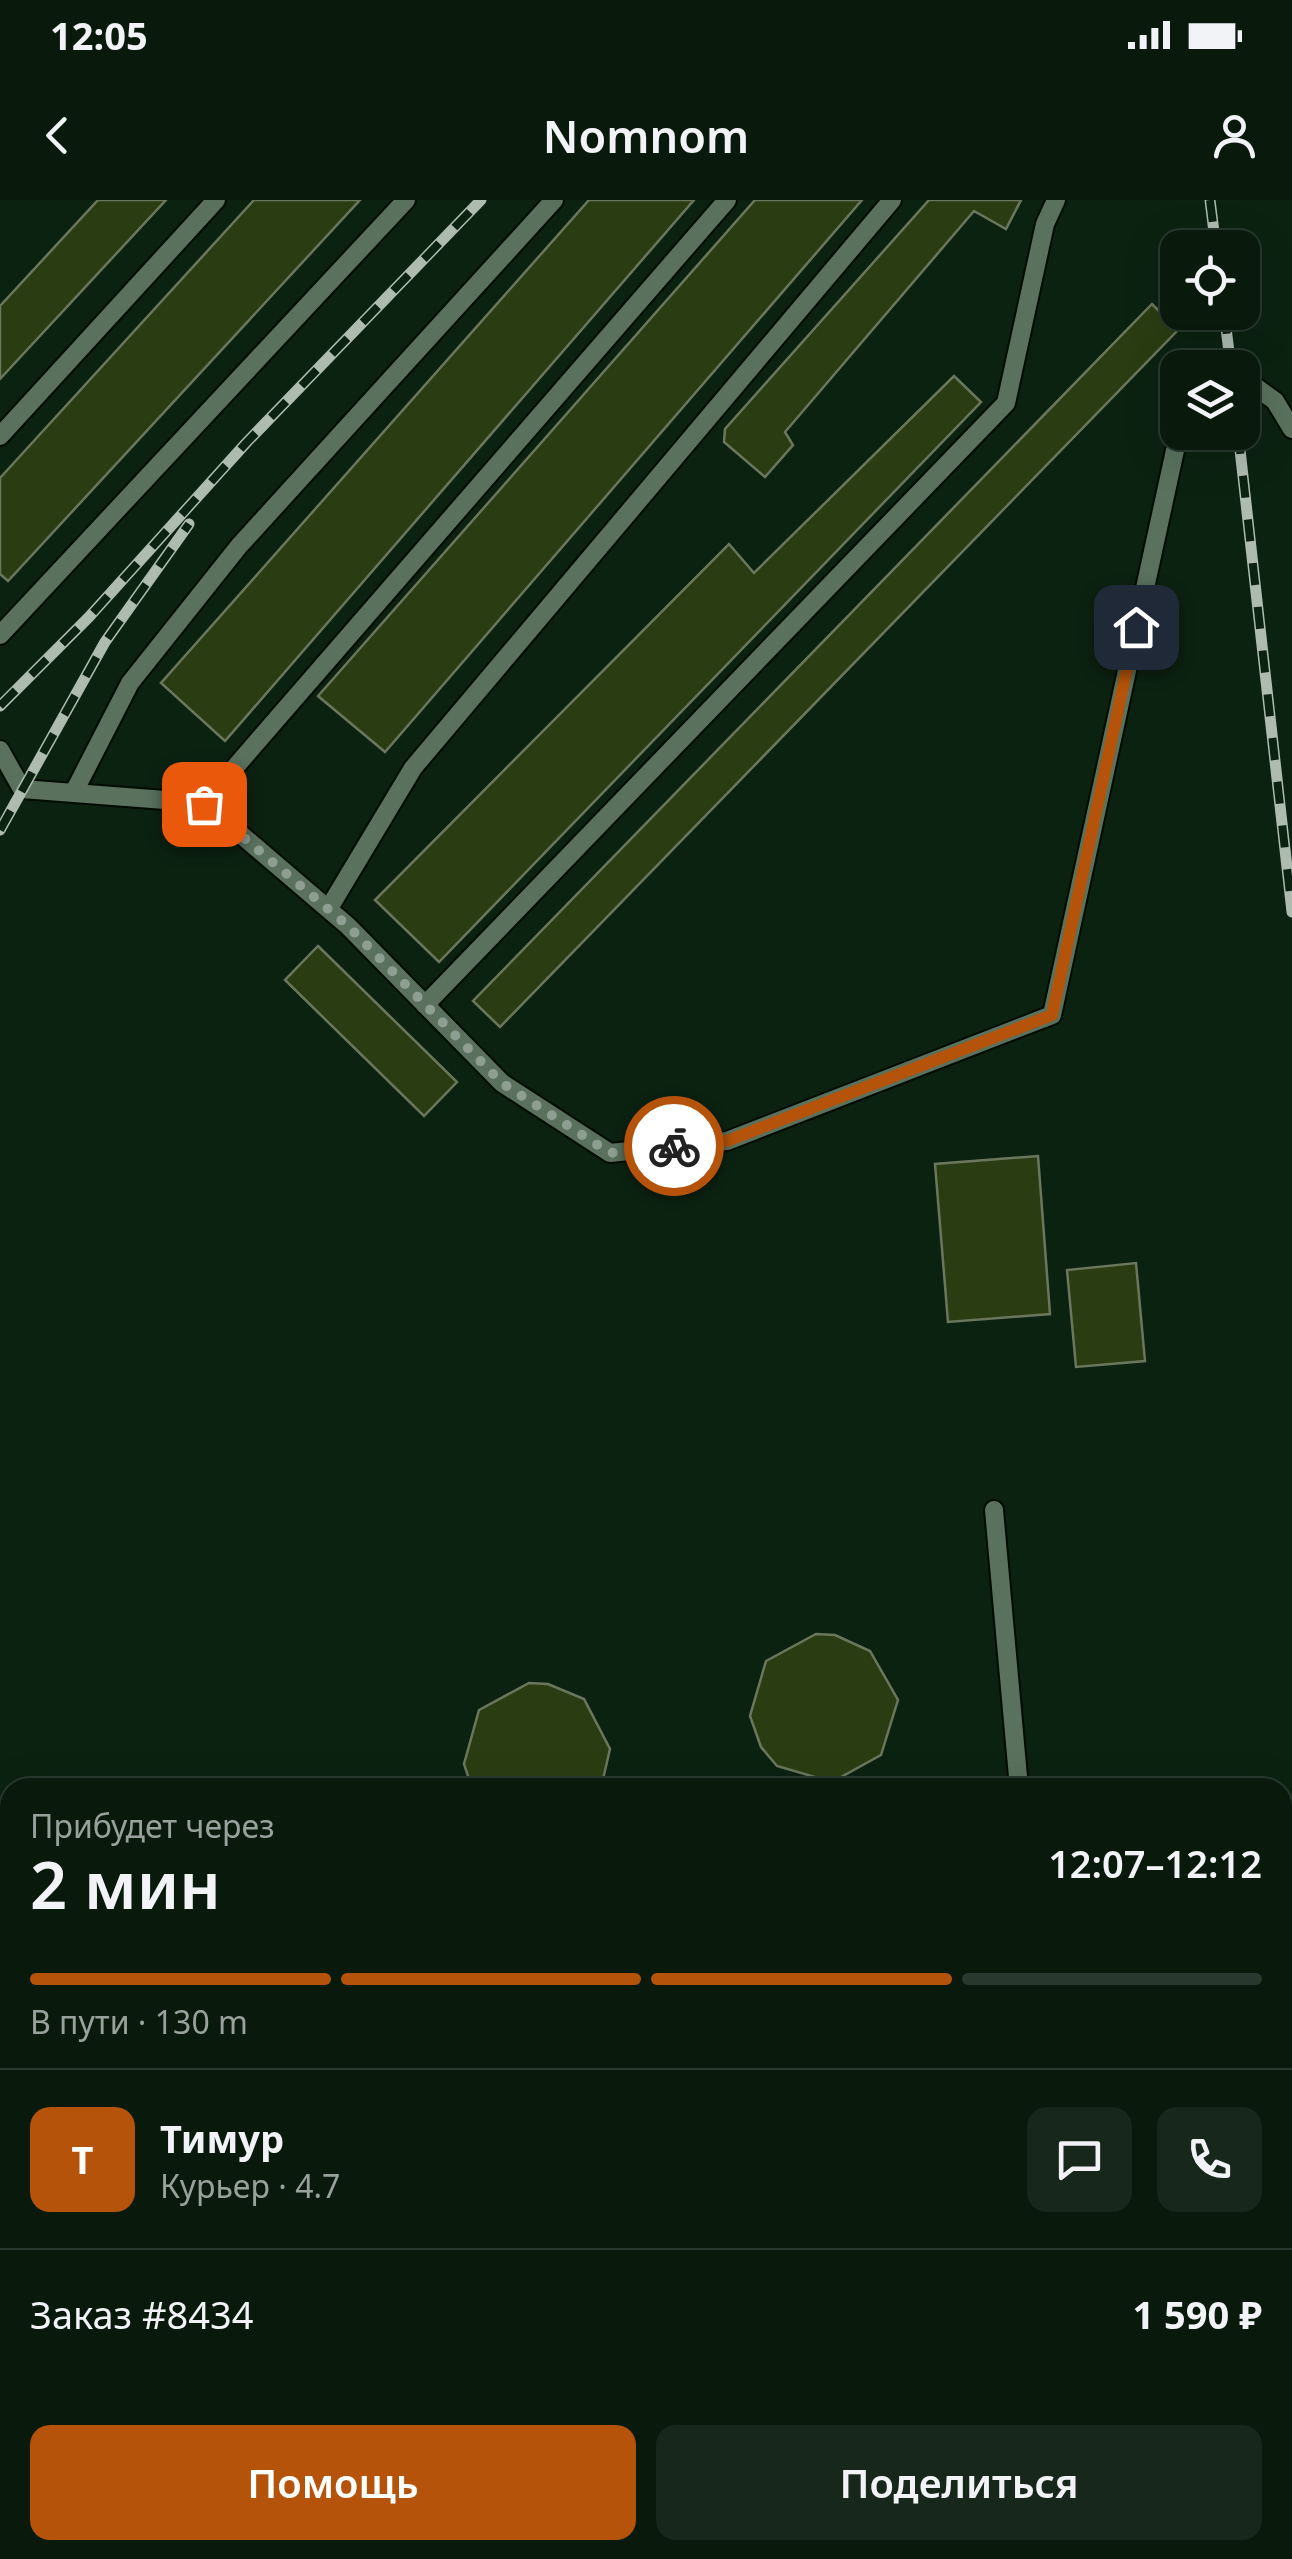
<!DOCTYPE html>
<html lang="ru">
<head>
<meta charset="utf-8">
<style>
  body { margin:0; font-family:"Noto Sans",sans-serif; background:#17271b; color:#f1f3f6; height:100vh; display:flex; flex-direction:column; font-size:38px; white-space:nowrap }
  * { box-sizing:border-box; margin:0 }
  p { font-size:32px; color:#99a19d }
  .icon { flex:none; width:55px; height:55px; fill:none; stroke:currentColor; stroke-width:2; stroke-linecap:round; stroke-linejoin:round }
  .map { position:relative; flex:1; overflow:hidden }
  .sheet { position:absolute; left:0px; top:1578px; width:1292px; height:782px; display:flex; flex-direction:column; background:#091a0d; border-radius:30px 30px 0 0; box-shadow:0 10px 40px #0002,0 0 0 2px #29382e }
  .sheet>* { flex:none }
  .controls { position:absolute; left:1160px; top:30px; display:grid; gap:20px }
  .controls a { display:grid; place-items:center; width:100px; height:100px; border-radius:20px; background:#091a0d; box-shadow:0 10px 40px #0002,0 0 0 2px #29382e; font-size:50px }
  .pin { position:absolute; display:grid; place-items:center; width:85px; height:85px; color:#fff; margin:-42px; border-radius:20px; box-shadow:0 5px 15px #0006 }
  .courier { position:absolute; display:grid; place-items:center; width:100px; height:100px; margin:-50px; border:8px solid #b45309; border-radius:50%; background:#fff; color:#222; box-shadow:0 2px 12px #0007 }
  .head em { font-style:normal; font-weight:600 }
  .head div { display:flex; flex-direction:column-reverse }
  .head { display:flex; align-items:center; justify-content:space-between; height:170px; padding:0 30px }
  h1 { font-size:65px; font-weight:600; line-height:75px }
  .bar { display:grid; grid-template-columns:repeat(4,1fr); gap:15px 10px; align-content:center; height:120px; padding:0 30px }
  .bar i { height:12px; border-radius:8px; background:#29382e }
  .bar .current { background:#b45309 }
  .bar p { grid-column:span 4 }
  .line { display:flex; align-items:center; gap:25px; padding:0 30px; border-top:2px solid #29382e }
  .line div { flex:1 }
  .round { display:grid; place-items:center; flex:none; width:105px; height:105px; border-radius:20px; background:#17271b }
  .primary-button { display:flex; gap:20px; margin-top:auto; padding:20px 30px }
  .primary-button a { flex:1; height:115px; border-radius:20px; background:#b45309; color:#fff; font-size:40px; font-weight:600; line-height:115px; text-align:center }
  .primary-button a+a { background:#17271b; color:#f1f3f6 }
  .status { display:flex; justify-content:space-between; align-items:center; height:70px; padding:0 50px; background:#091a0d; direction:ltr }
  .status svg { height:28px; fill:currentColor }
  header { display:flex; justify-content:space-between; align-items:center; height:130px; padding:0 30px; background:#091a0d; font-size:45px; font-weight:600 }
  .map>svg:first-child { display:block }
</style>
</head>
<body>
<div class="status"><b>12:05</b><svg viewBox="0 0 49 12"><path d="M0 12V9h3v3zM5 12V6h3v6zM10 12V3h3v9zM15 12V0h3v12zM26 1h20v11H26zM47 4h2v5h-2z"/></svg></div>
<header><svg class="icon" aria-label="back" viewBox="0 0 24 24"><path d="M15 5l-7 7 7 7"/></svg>Nomnom<svg class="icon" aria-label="person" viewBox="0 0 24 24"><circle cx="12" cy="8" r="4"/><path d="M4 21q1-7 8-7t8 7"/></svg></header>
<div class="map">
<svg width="1292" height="2359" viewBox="0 0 1292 2359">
  <rect width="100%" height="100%" fill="#0c2211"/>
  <!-- building -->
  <path fill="#2a3d12" stroke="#6a775d" stroke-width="2.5" d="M98,0H166L0,179V106Z
    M254,0H360L8,381L0,374V278Z
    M589,0H694L225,541L161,483Z
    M755,0H862L385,552L318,496Z
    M929,0H1021L1006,29L974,11L785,232L793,245L765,277L724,242L725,229Z
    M1152,104L1178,130L500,827L473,801Z
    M954,176L981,202L439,762L375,700L729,344L754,373Z
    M318,746L457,882L424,916L285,780Z
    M1038,956L1050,1114L948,1122L935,964Z
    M1136,1063L1145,1161L1076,1167L1067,1070Z
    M816,1434L835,1435L870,1451L898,1500L881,1555L832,1582L777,1566L761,1547L750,1516L766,1461Z
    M529,1483L548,1484L584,1499L610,1549L601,1588H472L464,1564L479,1510Z"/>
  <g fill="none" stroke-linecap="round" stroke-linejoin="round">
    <defs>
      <path id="lane" d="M1242,177L1275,201L1292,229
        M0,236L216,0
        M0,435L406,0
        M0,550L22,589L204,603L348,726L502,883L610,953L727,941L1052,815L1179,232
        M75,590L130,483L239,346L554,0
        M204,603L727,0
        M329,708L413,568L892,0
        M425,805L1006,203L1045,24L1056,0
        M994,1310L1019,1588
        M1096,2350L1097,2359"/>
    </defs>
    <!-- lane casing -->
    <use href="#lane" stroke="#000b01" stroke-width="22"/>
    <!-- lane -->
    <use href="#lane" stroke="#59715d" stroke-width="18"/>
    <defs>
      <path id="rail" d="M1210,0L1216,48
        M1224,112L1231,168
        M1238,232L1292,712
        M0,506L89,417L247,242L481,0
        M0,630L105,442L189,324"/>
    </defs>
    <!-- rail casing -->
    <use href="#rail" stroke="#aebcb0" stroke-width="11"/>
    <!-- rail -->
    <use href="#rail" stroke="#0c2211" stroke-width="8" stroke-dasharray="22" stroke-linecap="butt"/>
  </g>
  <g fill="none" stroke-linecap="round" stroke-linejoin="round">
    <!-- done -->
    <path stroke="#8e9e91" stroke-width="10" stroke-dasharray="0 18" d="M204,604L348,726L502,883L610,953L674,946"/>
    <!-- route -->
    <path stroke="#b45309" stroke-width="12" d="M674,946L727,941L1052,815L1136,427"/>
  </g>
</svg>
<div class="controls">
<a><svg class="icon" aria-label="locate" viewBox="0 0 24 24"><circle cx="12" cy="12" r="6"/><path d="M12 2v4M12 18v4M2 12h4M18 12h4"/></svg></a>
<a><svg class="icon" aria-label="layers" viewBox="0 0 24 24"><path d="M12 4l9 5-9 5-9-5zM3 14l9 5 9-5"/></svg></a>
</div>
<div class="pin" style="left:204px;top:604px;background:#ea580c"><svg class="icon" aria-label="bag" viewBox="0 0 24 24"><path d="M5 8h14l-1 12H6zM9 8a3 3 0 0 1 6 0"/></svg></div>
<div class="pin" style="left:1136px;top:427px;background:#1f2937"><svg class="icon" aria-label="home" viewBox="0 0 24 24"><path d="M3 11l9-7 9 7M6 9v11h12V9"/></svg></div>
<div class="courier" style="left:674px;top:946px"><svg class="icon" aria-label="bike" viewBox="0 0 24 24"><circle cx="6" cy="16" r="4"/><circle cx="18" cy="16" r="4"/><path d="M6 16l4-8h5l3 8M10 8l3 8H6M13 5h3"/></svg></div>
<section class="sheet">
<div class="head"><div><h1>2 мин</h1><p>Прибудет через</p></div><em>12:07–12:12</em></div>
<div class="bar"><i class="current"></i><i class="current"></i><i class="current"></i><i></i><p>В пути · 130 m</p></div>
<div class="line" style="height:180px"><b class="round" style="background:#b45309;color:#fff">Т</b><div><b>Тимур</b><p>Курьер · 4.7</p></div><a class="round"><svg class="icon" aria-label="chat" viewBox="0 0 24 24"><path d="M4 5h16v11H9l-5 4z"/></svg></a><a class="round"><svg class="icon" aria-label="phone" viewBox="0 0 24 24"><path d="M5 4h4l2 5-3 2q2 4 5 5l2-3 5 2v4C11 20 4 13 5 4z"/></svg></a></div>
<div class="line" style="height:130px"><div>Заказ #8434</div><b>1 590 ₽</b></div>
<div class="primary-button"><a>Помощь</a><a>Поделиться</a></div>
</section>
</div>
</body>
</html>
